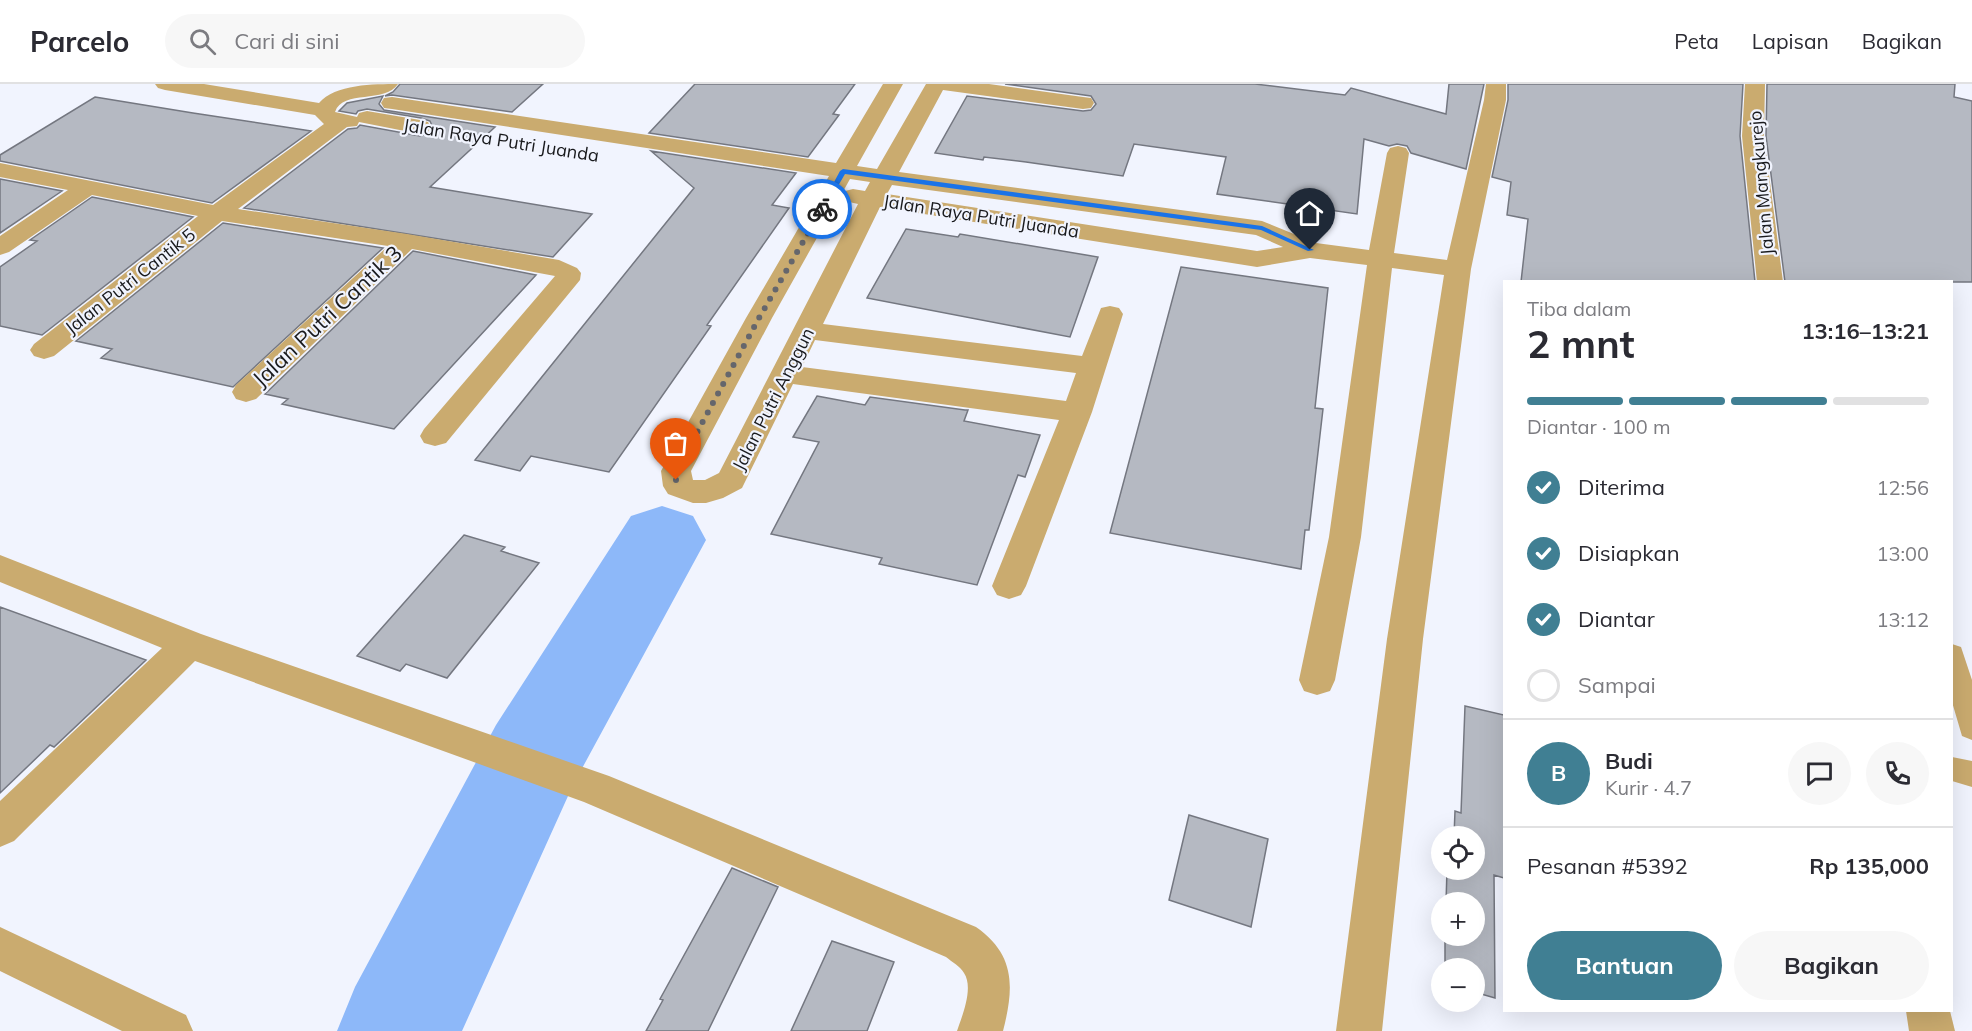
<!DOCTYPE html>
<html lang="id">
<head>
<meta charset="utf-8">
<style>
  body { margin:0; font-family:Mulish,sans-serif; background:#f7f7f7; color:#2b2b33; height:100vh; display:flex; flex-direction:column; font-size:22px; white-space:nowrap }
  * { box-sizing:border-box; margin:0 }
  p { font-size:20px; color:#7c7c81 }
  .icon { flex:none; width:33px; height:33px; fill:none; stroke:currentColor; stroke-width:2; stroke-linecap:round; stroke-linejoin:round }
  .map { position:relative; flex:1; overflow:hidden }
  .sheet { position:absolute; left:1503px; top:196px; width:450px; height:732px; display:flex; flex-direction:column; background:#fff; border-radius:0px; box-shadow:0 6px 24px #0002 }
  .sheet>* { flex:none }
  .fabs { position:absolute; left:1431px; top:742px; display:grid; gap:12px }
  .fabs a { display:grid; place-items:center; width:54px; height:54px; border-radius:50%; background:#fff; box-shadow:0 6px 24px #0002; font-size:30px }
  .pin { position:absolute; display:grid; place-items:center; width:51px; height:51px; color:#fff; margin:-62px -26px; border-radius:50% 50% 50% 0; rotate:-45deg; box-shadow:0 0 6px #0007 }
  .pin .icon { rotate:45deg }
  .courier { position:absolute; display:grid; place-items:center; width:60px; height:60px; margin:-30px; border:4px solid #1a73e8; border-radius:50%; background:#fff; color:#222; box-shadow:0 2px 8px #0007 }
  .summary em { font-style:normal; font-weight:700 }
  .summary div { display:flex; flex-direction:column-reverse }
  .summary { display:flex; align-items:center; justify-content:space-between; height:102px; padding:0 24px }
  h1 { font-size:39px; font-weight:700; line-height:45px }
  .bar { display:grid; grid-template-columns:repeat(4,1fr); gap:9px 6px; align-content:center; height:72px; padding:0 24px }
  .bar i { height:8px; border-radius:4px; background:#e1e1e2 }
  .bar .active { background:#407f93 }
  .bar p { grid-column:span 4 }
  .line { display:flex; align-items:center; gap:15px; padding:0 24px; border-top:2px solid #e1e1e2 }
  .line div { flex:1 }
  .round { display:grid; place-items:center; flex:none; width:63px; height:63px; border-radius:32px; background:#f7f7f7 }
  ol { padding:0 24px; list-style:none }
  li { display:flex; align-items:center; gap:18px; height:66px }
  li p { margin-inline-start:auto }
  li .icon { padding:6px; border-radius:50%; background:#407f93; color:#fff; stroke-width:4 }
  li:last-child { color:#7c7c81 }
  li i { width:33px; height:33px; border:3px solid #e1e1e2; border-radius:50% }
  .primary-button { display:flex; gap:12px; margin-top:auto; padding:12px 24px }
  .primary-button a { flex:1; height:69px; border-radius:36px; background:#407f93; color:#fff; font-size:24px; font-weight:700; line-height:69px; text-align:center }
  .primary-button a+a { background:#f7f7f7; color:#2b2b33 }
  header { display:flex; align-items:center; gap:36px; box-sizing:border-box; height:84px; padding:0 30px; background:#fff; border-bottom:2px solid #e1e1e2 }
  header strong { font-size:28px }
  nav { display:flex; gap:33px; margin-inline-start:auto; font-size:21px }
  .search { width:420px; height:54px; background:#f7f7f7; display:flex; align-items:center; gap:15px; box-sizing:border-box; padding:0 21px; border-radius:33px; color:#7c7c81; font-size:22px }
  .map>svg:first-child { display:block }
</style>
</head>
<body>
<header>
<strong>Parcelo</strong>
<div class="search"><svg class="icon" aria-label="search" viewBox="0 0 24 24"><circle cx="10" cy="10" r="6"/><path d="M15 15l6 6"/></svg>Cari di sini</div>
<nav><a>Peta</a><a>Lapisan</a><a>Bagikan</a></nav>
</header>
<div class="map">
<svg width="1972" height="947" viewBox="0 0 1972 947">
  <rect width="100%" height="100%" fill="#f1f4fe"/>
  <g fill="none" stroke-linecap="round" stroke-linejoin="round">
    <!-- river -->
    <path fill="#8db8f9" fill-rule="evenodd" d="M662,422L693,432L706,456L573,701L462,947H337L355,903L496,641L631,432Z"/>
  </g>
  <!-- building -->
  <path fill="#b5b9c2" stroke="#747780" stroke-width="1.5" d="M400,0H543L512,28L392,11L385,12L393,8Z
    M695,0H855L833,30L839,31L808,73L649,49Z
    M1005,0H1255L1345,11L1351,4L1446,30L1449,0H1484L1466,85L1411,69L1407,62L1397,60L1389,62L1364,55L1357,130L1217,110L1226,73L1134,60L1123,92L1026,78L984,73L983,76L935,69L967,12L1083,27L1091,26L1096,20L1091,12Z
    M1508,0H1743L1740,52L1755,198H1521L1528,135L1507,131L1511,98L1492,93L1508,16Z
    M1767,0H1955L1954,13L1972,17V198H1785L1766,52Z
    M383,12L379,20L384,26L495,43L430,103L592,130L553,173L244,124L348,45L357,44L360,41L420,52L430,49L433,44L430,37L421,34L367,25L358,27L356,30L339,27L347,19Z
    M95,13L193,29L311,47L212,119L0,77V71Z
    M651,67L796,89L772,121L789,124L707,241L711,242L609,388L531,372L520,387L475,376L694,104Z
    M0,95L62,107L0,149Z
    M92,113L193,133L42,251L0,242V183L37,157L30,156Z
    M223,139L383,164L233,303L101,274L112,265L76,257Z
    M906,145L958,153L960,150L1098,173L1070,253L867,214Z
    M413,167L536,191L394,345L282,320L288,315L265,310Z
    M1181,183L1328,204L1315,324L1323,325L1309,446H1305L1301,485L1110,449Z
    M817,312L865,321L870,313L965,326H968L964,337L1040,351L1025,393L1018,391L977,501L879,480L882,474L771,450L819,358L793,353Z
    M464,451L505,463L501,467L539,479L447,594L406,580L400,587L357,572Z
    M0,523L146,576L54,663L50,661L0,709Z
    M1465,622L1504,631V794L1494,791L1495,914L1474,908V885H1445V852H1474V819H1446L1447,786H1474V753H1454L1455,727L1461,729Z
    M1189,731L1268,755L1251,843L1169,816Z
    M732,784L778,803L708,947H646L663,916L660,915Z
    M832,857L894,878L867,947H791Z"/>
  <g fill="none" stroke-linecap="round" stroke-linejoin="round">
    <!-- service -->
    <path fill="#caab6f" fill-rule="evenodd" d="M1952,560L1961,563L1972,596V656L1962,652L1952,618Z
      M1952,673L1972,677V703L1952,697Z"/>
    <!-- minor -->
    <path fill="#caab6f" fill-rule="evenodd" d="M155,0H204L319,19C335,0 374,0 398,0C385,20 343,5 335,28L357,33L359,29L367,27L420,36L428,38L431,43L428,48L420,50L359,38L357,42L347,43L238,125L407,150L559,176L577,184L581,189L580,196L446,359L435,362L424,359L420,352L424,345L555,192L412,165L256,315L246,318L236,315L232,308L236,301L388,162L222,137L54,272L44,275L34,272L30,266L34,260L198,132L92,111L9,168L0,171V152L68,106L0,93V79L213,121L324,40L315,31L165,6L158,4Z
      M883,0H903L857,82L877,85L926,0H989L1083,13L1091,14L1094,19L1091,24L1083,25L943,6L899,88L1262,137L1316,159L1369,166L1387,69L1390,64L1398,62L1406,64L1409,69L1394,169L1447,176L1484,16L1486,0H1506V16L1471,185L1423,555L1382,947H1336L1387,555L1444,191L1392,184L1361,453L1335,596L1330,607L1317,611L1304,607L1299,596L1329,453L1367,181L1310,174L1257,183L880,123L823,240L1082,272L1101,224L1110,222L1119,224L1123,230L1092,328L1026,502L1021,511L1009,515L997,511L992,502L1059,336L793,300L742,404L723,414L706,419H693L668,410L663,402L661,387L746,234L829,92L392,25L384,24L381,19L384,14L392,13L836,79ZM850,95L870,98L865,107L853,105L845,107L841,112L845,117L858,120L719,389L705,396H693L691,387L772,234ZM892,101L1256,151L1283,163L1257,167L887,110ZM815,256L1076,289L1066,317L802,283Z
      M0,471L201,550L609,692L976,843C1016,871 1014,904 1003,947H957C962,932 974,904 964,889C960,882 952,878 946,873L584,718L195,577L14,757L0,763V717L162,564L0,498Z
      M0,843L186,931L193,947H122L0,887Z"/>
    <!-- tertiary -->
    <path fill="#caab6f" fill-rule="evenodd" d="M1745,0H1765L1764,52L1783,198H1757L1742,52Z
      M1906,927H1950L1955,947H1909Z"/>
  </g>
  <!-- route -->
  <path fill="#1a73e8" d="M843,85L1262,142L1314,166L1308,167L1261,146L845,90L824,126H819L840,87Z"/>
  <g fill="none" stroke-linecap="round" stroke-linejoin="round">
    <!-- done -->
    <path stroke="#65666c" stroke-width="6" stroke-dasharray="0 10.8" d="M676,396V387L759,234L822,125"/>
  </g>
  <g text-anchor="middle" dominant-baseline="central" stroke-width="4.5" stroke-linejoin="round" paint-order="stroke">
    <!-- far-street labels -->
    <g font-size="18" fill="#191a1d" stroke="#f1f4fe">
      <text transform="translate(501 56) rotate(9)">Jalan Raya Putri Juanda</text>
      <text transform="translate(1761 99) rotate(-95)">Jalan Mangkurejo</text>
      <text transform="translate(981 132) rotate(9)">Jalan Raya Putri Juanda</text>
      <text transform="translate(130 197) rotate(-38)">Jalan Putri Cantik 5</text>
      <text transform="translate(773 315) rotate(-63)">Jalan Putri Anggun</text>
    </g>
    <!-- street labels -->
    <g font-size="22" fill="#191a1d" stroke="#f1f4fe">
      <text transform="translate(327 232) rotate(-43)">Jalan Putri Cantik 3</text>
    </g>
  </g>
</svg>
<div class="fabs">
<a><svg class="icon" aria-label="locate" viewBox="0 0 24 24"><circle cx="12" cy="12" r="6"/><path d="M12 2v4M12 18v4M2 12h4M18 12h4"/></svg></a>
<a>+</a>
<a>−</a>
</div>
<div class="pin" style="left:676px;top:396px;background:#ea580c"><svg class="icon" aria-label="bag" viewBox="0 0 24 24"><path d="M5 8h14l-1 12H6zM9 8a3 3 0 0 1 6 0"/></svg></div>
<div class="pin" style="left:1310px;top:166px;background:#1f2937"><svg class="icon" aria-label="home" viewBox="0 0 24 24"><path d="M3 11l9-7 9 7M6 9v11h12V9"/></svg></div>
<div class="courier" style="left:822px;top:125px"><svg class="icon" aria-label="bike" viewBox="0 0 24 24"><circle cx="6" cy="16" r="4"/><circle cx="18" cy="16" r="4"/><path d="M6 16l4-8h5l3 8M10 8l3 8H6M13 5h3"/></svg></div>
<section class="sheet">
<div class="summary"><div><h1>2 mnt</h1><p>Tiba dalam</p></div><em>13:16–13:21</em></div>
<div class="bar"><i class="active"></i><i class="active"></i><i class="active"></i><i></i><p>Diantar · 100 m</p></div>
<ol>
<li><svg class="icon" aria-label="check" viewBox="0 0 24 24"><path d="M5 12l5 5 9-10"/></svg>Diterima<p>12:56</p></li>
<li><svg class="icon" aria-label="check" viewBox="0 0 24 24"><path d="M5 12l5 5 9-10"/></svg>Disiapkan<p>13:00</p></li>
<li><svg class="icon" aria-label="check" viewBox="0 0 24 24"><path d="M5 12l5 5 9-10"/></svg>Diantar<p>13:12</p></li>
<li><i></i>Sampai</li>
</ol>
<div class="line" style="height:108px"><b class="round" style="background:#407f93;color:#fff">B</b><div><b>Budi</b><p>Kurir · 4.7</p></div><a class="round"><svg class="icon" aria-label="chat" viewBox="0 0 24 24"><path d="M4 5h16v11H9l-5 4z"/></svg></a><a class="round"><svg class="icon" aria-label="phone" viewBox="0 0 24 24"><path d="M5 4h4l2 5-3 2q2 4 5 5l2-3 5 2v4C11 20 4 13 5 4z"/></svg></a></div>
<div class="line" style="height:78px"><div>Pesanan #5392</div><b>Rp 135,000</b></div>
<div class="primary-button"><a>Bantuan</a><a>Bagikan</a></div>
</section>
</div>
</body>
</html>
